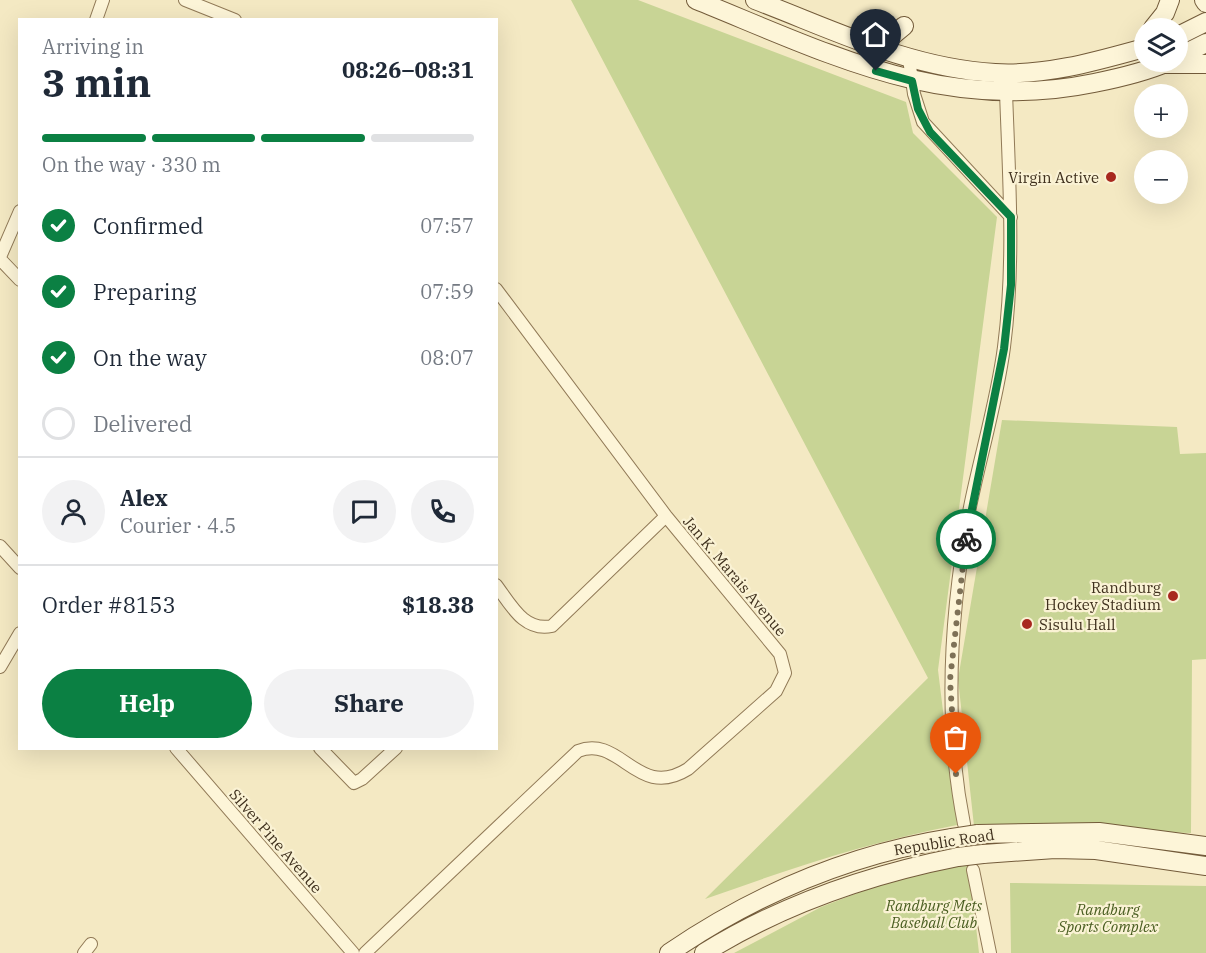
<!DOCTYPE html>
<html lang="en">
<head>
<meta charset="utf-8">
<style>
  body { margin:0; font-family:"IBM Plex Serif",serif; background:#f2f2f3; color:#1f2937; height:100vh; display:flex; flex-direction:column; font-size:22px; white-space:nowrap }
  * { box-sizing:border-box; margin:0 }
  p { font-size:20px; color:#747a83 }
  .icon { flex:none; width:33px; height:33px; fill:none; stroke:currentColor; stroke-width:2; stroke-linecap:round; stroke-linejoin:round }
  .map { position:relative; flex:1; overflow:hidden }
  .side { position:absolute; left:18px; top:18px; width:480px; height:732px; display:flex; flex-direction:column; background:#fff; border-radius:0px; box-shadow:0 6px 24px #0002 }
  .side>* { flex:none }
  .fabs { position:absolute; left:1134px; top:18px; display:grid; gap:12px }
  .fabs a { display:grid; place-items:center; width:54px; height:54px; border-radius:50%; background:#fff; box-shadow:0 6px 24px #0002; font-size:30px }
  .pin { position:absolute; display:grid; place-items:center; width:51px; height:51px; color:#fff; margin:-62px -26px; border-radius:50% 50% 50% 0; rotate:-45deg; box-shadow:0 0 6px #0007 }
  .pin .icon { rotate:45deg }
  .courier { position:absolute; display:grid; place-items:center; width:60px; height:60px; margin:-30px; border:4px solid #0b8043; border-radius:50%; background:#fff; color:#222; box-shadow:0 2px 8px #0007 }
  .headline em { font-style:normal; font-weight:800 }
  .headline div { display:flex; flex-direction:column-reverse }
  .headline { display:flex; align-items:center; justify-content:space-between; height:102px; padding:0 24px }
  h1 { font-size:39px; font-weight:800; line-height:45px }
  .bar { display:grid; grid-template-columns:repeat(4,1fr); gap:9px 6px; align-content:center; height:72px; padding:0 24px }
  .bar i { height:8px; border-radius:4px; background:#e0e1e3 }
  .bar .current { background:#0b8043 }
  .bar p { grid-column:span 4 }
  .line { display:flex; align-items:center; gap:15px; padding:0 24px; border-top:2px solid #e0e1e3 }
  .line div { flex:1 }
  .round { display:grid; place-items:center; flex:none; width:63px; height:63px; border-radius:32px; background:#f2f2f3 }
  ol { padding:0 24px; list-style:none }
  li { display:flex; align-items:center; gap:18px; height:66px }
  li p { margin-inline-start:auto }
  li .icon { padding:6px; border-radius:50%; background:#0b8043; color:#fff; stroke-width:4 }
  li:last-child { color:#747a83 }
  li i { width:33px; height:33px; border:3px solid #e0e1e3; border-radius:50% }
  .button { display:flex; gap:12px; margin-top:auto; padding:12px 24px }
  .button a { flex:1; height:69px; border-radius:36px; background:#0b8043; color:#fff; font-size:24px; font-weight:800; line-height:69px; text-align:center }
  .button a+a { background:#f2f2f3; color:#1f2937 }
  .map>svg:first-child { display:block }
</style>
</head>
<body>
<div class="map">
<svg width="1206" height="953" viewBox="0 0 1206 953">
  <rect width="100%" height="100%" fill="#f4e9c3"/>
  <!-- green -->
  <path fill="#c8d495" d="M571,0H638L906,102L913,133L997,217L938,670L957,825C868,842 790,869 705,899L928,678Z
    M1002,420L1177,427L1180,454L1206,453V659L1192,660L1191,833L974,826L958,679Z
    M969,864L979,953H734L821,907L891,880Z
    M1010,883L1206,886V953H1011Z"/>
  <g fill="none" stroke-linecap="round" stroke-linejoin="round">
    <defs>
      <path id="street" d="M185,0L235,20
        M96,20L103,0
        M909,59L914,94L923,122L1011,217
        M0,257L20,211
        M0,259L20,280
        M0,546L20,568
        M496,585C511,605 524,632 552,626L666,516
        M0,667L20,633
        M176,748L353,953
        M320,748L354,783L362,779L396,748
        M964,824C943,719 950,612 970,507C981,453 997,401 1004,347C1015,262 1009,178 1006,92
        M973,870L990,953
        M84,953L91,944
        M365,953L578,751C621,734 637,801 688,769L776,691L785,673L780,654L666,516L496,289"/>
      <path id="secondary" d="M696,0C830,54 944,114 1094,83C1119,78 1145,72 1168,62
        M755,0C834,30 909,68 995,73C1046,76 1097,61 1144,48
        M1204,0L1206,3
        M1153,28L1165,13L1170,0
        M1178,36L1206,22
        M865,41L887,40L904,26
        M1178,57L1206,43
        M1162,64H1206
        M978,834L1099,832L1206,846
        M983,854L1055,849L1096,850L1206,866
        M669,953C754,895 850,854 952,838
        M704,953C783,904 867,875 958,857"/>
    </defs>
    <!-- street casing -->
    <use href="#street" stroke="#917a57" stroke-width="14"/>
    <!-- secondary casing -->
    <use href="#secondary" stroke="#735b3a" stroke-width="20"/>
    <!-- street -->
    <use href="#street" stroke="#fdf5d8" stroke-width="12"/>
    <!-- secondary -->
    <use href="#secondary" stroke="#fdf5d8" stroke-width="18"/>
    <defs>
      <path id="secondary-bridge" d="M952,838L978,834
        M958,857L983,854"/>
    </defs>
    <!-- secondary-bridge casing -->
    <use href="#secondary-bridge" stroke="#735b3a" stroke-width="20" stroke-linecap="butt"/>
    <!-- secondary-bridge -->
    <use href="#secondary-bridge" stroke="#fdf5d8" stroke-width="18"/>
  </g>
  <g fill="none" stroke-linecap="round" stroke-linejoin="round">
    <!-- done -->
    <path stroke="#7e7157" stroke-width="6" stroke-dasharray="0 10.8" d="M956,774L950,680L966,539"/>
    <!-- route -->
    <path stroke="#0b8043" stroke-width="8" d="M876,71L912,81L918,109L930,132L1011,217V285L1004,349L966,539"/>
  </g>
  <!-- markers -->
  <g fill="#a8281f" stroke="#faf2d4" stroke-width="2">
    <circle cx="1111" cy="177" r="6"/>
    <circle cx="1173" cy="596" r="6"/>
    <circle cx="1027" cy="624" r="6"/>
  </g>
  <g text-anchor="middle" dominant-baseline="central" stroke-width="4.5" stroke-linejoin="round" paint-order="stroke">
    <!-- poi labels -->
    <g font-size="15" fill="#3f301d" stroke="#faf2d4" text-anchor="end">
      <text x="1099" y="177">Virgin Active</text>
      <text x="1161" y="587">Randburg<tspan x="1161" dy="17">Hockey Stadium</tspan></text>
      <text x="1039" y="624" text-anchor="start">Sisulu Hall</text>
    </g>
    <!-- street labels -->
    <g font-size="15" fill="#3f301d" stroke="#faf2d4">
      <text transform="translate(735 576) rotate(50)">Jan K. Marais Avenue</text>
      <text transform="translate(276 841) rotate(49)">Silver Pine Avenue</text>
      <text transform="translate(944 842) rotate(-9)">Republic Road</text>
    </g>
    <!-- park labels -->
    <g font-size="15" font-style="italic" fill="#4a5e21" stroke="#faf2d4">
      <text x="934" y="905">Randburg Mets<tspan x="934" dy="17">Baseball Club</tspan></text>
      <text x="1108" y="909">Randburg<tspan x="1108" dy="17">Sports Complex</tspan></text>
    </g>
  </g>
</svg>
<div class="fabs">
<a><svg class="icon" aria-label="layers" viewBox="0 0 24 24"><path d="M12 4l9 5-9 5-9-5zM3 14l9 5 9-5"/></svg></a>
<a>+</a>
<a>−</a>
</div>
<div class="pin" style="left:956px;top:774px;background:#ea580c"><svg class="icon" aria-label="bag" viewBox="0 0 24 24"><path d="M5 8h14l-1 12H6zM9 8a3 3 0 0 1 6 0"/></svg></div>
<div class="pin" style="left:876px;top:71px;background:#1f2937"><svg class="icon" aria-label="home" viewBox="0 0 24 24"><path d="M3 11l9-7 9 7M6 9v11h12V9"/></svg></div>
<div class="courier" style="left:966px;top:539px"><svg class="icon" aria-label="bike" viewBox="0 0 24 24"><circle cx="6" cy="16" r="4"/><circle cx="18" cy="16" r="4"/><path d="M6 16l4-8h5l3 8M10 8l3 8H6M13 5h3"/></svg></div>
<section class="side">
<div class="headline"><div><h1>3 min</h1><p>Arriving in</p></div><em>08:26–08:31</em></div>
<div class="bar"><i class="current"></i><i class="current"></i><i class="current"></i><i></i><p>On the way · 330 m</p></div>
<ol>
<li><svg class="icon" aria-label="check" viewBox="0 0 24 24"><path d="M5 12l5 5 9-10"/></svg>Confirmed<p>07:57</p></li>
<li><svg class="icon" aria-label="check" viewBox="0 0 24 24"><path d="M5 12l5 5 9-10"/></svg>Preparing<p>07:59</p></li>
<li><svg class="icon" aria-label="check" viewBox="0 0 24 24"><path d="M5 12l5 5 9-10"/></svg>On the way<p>08:07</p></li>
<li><i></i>Delivered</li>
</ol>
<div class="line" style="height:108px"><a class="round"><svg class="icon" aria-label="person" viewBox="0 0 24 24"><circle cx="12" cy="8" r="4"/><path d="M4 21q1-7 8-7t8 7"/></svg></a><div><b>Alex</b><p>Courier · 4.5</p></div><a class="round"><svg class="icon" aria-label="chat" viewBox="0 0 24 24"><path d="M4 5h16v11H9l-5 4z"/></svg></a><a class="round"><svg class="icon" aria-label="phone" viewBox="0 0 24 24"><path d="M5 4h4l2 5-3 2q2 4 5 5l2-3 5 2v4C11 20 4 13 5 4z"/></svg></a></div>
<div class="line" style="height:78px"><div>Order #8153</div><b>$18.38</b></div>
<div class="button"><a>Help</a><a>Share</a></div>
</section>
</div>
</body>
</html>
